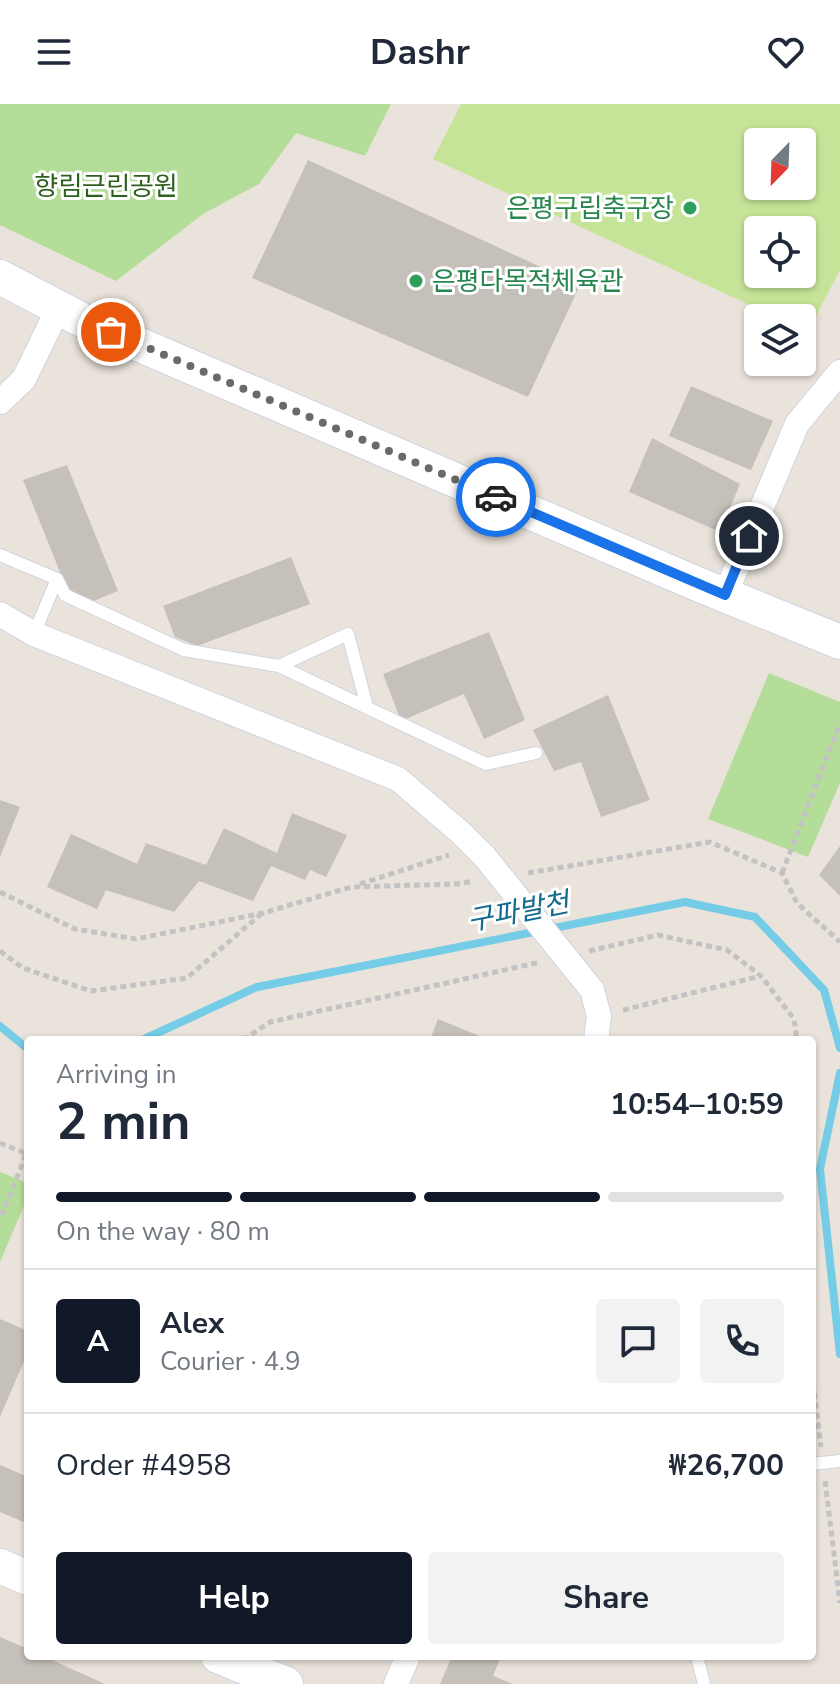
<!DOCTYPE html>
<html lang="en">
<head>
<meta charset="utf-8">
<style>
  body { margin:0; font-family:"Nunito Sans","Noto Sans KR",sans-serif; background:#f2f2f3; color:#1f2937; height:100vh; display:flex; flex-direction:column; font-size:30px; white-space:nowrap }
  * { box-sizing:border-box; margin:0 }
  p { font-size:26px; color:#747a83 }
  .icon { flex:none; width:44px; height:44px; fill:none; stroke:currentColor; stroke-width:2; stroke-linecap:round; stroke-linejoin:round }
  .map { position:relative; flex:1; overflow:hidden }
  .side { position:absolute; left:24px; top:932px; width:792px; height:624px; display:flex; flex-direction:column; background:#fff; border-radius:8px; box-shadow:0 2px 6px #0004 }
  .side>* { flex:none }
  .needle { width:52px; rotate:203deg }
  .controls { position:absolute; left:744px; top:24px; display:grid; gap:16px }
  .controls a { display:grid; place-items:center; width:72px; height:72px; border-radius:8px; background:#fff; box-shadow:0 2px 6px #0004; font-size:40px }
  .pin { position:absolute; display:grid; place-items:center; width:68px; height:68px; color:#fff; margin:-34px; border:4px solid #fff; border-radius:50%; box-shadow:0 2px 8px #0007 }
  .courier { position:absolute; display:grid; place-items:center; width:80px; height:80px; margin:-40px; border:6px solid #1a73e8; border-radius:50%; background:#fff; color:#222; box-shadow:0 2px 10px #0007 }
  .summary em { font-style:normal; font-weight:700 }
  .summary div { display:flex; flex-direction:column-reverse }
  .summary { display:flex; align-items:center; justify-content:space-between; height:136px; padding:0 32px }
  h1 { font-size:52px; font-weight:700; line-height:60px }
  .bar { display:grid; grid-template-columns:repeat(4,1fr); gap:12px 8px; align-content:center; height:96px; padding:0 32px }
  .bar i { height:10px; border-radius:6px; background:#e0e1e3 }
  .bar .current { background:#111827 }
  .bar p { grid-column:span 4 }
  .line { display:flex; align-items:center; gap:20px; padding:0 32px; border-top:2px solid #e0e1e3 }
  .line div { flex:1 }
  .round { display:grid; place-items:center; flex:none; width:84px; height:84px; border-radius:8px; background:#f2f2f3 }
  .action { display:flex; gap:16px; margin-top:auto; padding:16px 32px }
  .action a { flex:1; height:92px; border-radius:8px; background:#111827; color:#fff; font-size:32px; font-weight:700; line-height:92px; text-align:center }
  .action a+a { background:#f2f2f3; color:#1f2937 }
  header { display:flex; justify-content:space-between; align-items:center; height:104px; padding:0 32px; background:#fff; font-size:36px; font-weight:700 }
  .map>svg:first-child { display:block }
</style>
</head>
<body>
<header><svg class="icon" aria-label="menu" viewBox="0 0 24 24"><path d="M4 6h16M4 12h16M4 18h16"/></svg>Dashr<svg class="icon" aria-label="heart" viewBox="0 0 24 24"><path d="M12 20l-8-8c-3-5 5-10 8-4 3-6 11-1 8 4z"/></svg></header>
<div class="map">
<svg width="840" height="1580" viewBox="0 0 840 1580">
  <rect width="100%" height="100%" fill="#eae3db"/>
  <!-- green -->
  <path fill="#b4dd9a" d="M0,0H391L365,52L296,29L259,80L203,110L116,177L0,121Z
    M769,569L840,598V679L808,753L708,715Z
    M0,1068L28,1079V1092L0,1158Z"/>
  <!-- pitch -->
  <path fill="#c6e497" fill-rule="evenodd" d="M461,0H840V166L808,227L802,225V214H778L433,55ZM758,38H802V82H758ZM758,126H802V170H758Z"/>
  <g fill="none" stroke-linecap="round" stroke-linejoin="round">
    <!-- stream -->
    <path stroke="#74cce6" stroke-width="8" d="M0,922L28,945
      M142,936L257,883L685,798L755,813L824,886L840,944
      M840,969L820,1065L840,1250"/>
  </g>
  <!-- building -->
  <path fill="#c5c0ba" d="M308,56L580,181L528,293L252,174Z
    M691,282L773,317L751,366L669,332Z
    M652,334L740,380L720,428L629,388Z
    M67,361L118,487L91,498L68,488L23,376Z
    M291,453L310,500L197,542L175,533L163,502Z
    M489,528L525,616L484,635L464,590L401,617L383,570Z
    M608,591L650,696L601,713L581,658L554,667L533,626Z
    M0,696L20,703L0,753Z
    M292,709L347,731L326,773L310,766L305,776L271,762L253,797L199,777L174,808L106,786L97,805L47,783L71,730L137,760L146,739L206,761L224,724L277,749Z
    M840,742V792L819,771Z
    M438,915L489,936H430Z
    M0,1215L28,1227V1248L0,1313Z
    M0,1361L28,1373L26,1419L0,1408Z
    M0,1533L28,1545V1552H43L105,1580H0Z
    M452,1552H501L493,1572L513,1580H440Z"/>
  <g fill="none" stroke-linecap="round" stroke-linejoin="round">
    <defs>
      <path id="lane" d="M0,451L57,475L65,491L184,546L279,562L486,660L536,649
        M34,530L57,475
        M279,562L348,530L367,603
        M697,1552L704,1580"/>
      <path id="street" d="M0,298L24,275L58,205
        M725,491L797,320L840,268
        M0,510L34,530L398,675L461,729L485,753
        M592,886L599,912L596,936
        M396,1580L408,1552"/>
      <path id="secondary" d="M0,173L82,216L695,479L840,538
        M0,1462L28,1474
        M218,1552L286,1580"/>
    </defs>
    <!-- lane casing -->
    <use href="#lane" stroke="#d0d4e0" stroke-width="14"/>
    <!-- street casing -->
    <use href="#street" stroke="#d0d4e0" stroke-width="26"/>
    <!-- secondary casing -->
    <use href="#secondary" stroke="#d0d4e0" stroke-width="36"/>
    <!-- path -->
    <path stroke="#c3c3c3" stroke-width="5" stroke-dasharray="6 4" stroke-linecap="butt" d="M528,769L710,738L782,769L797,799L840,838
      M782,769L840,619
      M360,780L449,751
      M0,788L75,825L136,835L263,809L351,783L457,780L474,777
      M0,847L23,864L91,887L187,874L262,809
      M589,847L658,831L727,846L761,872L794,915L797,936
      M623,906L761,872
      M243,936L270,918L541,858
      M0,1039L27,1050
      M0,1107L3,1109L26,1050
      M812,1269L821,1343
      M825,1377L840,1499"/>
    <!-- lane -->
    <use href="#lane" stroke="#fff" stroke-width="12"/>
    <!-- street -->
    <use href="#street" stroke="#fff" stroke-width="24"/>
    <!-- secondary -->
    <use href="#secondary" stroke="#fff" stroke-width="34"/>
    <defs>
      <path id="lane-bridge" d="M812,1360L840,1357"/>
      <path id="street-bridge" d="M485,753L592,886"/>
    </defs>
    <!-- lane-bridge casing -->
    <use href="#lane-bridge" stroke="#d0d4e0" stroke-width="14" stroke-linecap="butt"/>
    <!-- street-bridge casing -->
    <use href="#street-bridge" stroke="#d0d4e0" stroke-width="26" stroke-linecap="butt"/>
    <!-- lane-bridge -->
    <use href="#lane-bridge" stroke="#fff" stroke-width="12"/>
    <!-- street-bridge -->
    <use href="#street-bridge" stroke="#fff" stroke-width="24"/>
  </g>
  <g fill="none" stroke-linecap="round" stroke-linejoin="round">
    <!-- done -->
    <path stroke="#6c6967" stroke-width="8" stroke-dasharray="0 14.4" d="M111,228L496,393"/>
    <!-- route -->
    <path stroke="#1a73e8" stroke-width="10" d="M496,393L725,491L749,432"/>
  </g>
  <!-- markers -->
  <g fill="#2e9e5b" stroke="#fff" stroke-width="3">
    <circle cx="690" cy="104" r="8"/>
    <circle cx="416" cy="177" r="8"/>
  </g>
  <g text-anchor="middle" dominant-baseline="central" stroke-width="6" stroke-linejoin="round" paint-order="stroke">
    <!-- park labels -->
    <g font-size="26" fill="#2e5f1e" stroke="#fff">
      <text x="106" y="82">향림근린공원</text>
    </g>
    <!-- leisure labels -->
    <g font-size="26" fill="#27864d" stroke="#fff" text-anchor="end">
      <text x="674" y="104">은평구립축구장</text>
      <text x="432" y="177" text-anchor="start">은평다목적체육관</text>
    </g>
    <!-- water labels -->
    <g font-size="28" font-style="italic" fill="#166a8e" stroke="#fff">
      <text transform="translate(518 808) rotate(-11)">구파발천</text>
    </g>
  </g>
</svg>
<div class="controls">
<a><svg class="needle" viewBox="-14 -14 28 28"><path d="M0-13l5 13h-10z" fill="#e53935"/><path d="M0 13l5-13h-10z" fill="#747a83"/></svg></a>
<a><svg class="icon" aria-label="locate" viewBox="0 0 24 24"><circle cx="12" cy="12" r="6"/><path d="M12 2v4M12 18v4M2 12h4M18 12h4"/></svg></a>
<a><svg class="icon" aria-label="layers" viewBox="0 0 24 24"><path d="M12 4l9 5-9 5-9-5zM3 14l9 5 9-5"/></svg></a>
</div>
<div class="pin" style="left:111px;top:228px;background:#ea580c"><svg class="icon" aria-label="bag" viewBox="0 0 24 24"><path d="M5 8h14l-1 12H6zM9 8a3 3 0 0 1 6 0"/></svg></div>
<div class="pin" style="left:749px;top:432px;background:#1f2937"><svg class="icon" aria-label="home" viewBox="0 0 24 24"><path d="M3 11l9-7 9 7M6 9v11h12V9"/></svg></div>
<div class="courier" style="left:496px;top:393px"><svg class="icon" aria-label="car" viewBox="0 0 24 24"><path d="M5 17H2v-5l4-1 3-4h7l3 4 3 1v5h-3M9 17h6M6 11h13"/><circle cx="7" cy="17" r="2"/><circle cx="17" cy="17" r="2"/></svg></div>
<section class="side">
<div class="summary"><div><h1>2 min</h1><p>Arriving in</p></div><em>10:54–10:59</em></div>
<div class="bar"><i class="current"></i><i class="current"></i><i class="current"></i><i></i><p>On the way · 80 m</p></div>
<div class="line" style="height:144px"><b class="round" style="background:#111827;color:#fff">A</b><div><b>Alex</b><p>Courier · 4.9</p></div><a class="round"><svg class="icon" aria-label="chat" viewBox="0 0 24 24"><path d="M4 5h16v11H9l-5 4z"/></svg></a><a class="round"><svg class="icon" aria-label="phone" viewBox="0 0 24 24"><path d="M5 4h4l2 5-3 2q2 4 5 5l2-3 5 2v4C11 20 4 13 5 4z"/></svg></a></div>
<div class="line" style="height:104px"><div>Order #4958</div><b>₩26,700</b></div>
<div class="action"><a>Help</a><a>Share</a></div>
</section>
</div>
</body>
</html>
